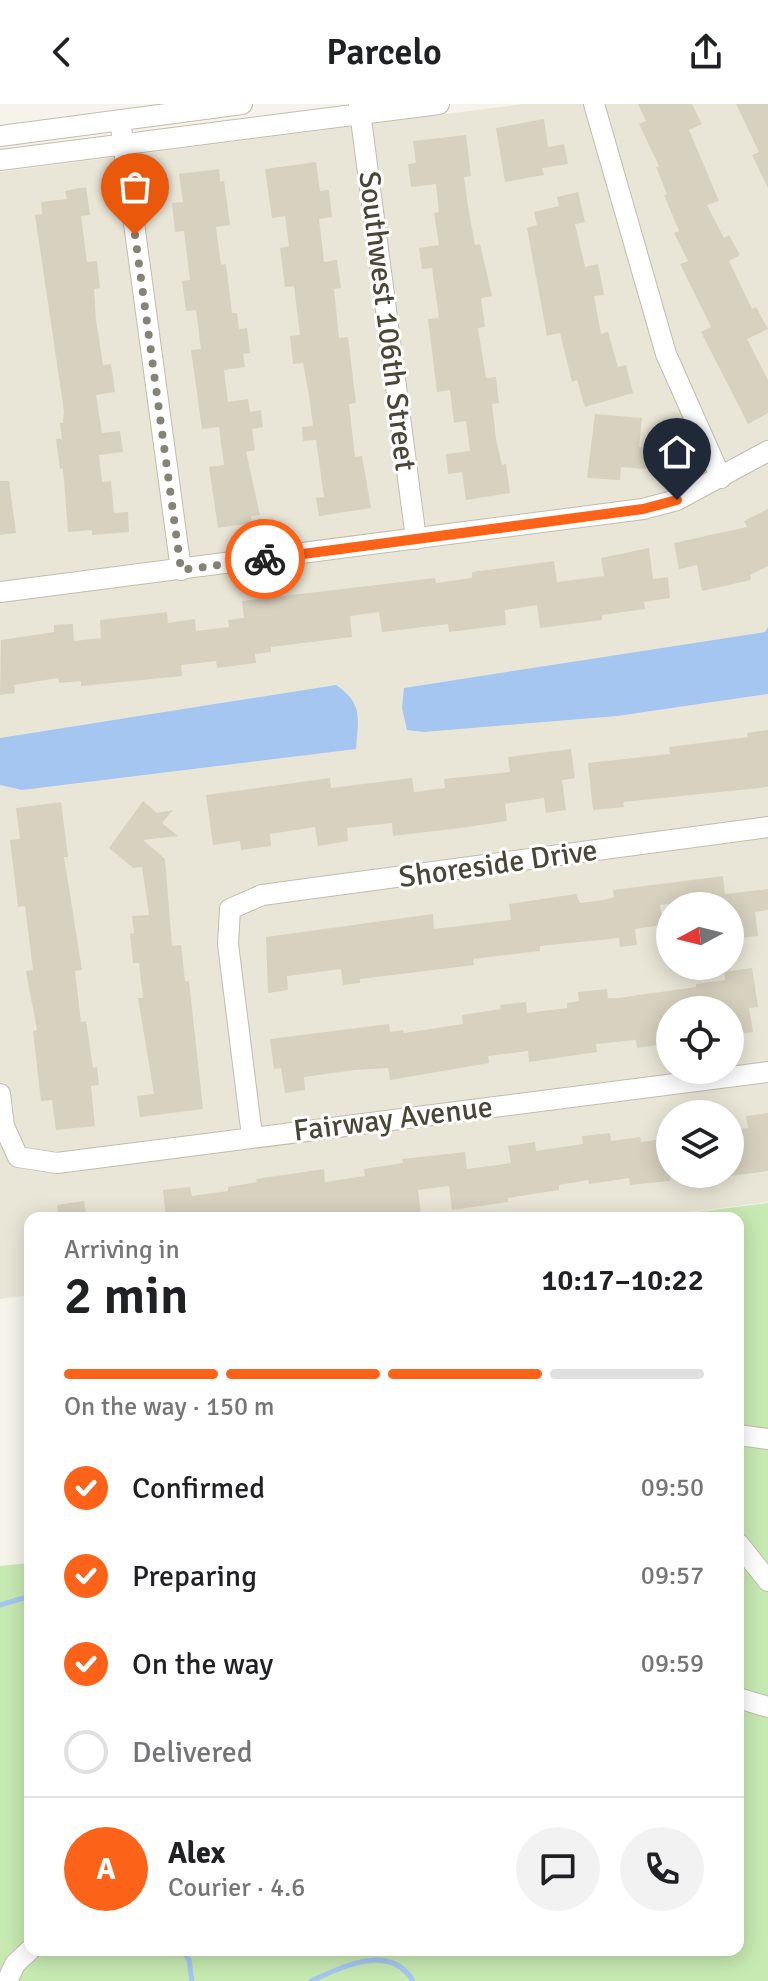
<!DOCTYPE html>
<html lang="en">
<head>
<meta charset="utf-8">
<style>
  body { margin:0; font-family:Signika,sans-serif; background:#f2f2f2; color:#202124; height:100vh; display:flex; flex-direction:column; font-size:30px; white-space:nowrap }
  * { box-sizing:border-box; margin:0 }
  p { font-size:26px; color:#757577 }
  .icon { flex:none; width:44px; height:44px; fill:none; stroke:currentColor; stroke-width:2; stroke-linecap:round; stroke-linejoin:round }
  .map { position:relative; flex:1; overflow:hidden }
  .panel { position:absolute; left:24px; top:1108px; width:720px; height:744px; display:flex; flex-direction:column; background:#fff; border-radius:16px; box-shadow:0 4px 20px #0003 }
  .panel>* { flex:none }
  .needle { width:52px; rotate:263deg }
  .controls { position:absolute; left:656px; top:788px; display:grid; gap:16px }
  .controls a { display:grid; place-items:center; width:88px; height:88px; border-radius:50%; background:#fff; box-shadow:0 4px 20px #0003; font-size:40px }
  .pin { position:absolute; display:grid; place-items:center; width:68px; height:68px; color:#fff; margin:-82px -34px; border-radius:50% 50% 50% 0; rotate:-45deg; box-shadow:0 0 8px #0007 }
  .pin .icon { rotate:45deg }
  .courier { position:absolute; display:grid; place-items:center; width:80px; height:80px; margin:-40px; border:6px solid #fd6219; border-radius:50%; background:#fff; color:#222; box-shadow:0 2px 10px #0007 }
  .head em { font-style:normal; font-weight:600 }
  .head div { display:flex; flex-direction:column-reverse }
  .head { display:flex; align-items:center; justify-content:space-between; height:136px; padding:0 40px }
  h1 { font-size:52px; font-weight:600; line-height:60px }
  .bar { display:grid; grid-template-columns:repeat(4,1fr); gap:12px 8px; align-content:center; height:96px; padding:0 40px }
  .bar i { height:10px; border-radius:6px; background:#e0e0e0 }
  .bar .current { background:#fd6219 }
  .bar p { grid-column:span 4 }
  .line { display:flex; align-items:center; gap:20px; padding:0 40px; border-top:2px solid #e0e0e0 }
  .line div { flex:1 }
  .round { display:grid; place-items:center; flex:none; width:84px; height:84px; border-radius:42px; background:#f2f2f2 }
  ol { padding:0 40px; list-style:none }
  li { display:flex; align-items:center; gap:24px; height:88px }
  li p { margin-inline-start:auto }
  li .icon { padding:8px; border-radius:50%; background:#fd6219; color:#fff; stroke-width:4 }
  li:last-child { color:#757577 }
  li i { width:44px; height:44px; border:4px solid #e0e0e0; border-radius:50% }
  header { display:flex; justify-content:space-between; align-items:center; height:104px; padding:0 40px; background:#fff; font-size:36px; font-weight:600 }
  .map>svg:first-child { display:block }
</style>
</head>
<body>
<header><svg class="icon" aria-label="back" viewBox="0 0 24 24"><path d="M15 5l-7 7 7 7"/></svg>Parcelo<svg class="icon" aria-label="share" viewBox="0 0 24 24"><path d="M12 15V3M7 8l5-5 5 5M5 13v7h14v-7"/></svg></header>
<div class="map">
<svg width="768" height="1877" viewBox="0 0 768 1877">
  <rect width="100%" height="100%" fill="#f5f3ea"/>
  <!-- residential -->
  <path fill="#e9e6d7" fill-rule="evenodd" d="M523,0H768V1098L642,1114H30V1191L0,1195V68ZM670,802H730V862H670ZM670,906H730V966H670ZM670,1010H730V1070H670Z"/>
  <!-- green -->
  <path fill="#c7e9b2" d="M768,1099V1877H0V1462L30,1459V1846H738V1114H650Z"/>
  <!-- water -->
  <path fill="#a6c6f2" d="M768,523V590L617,612L424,628L407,626L402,604L404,584L765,528Z
    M336,581C364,600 358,615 356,645L22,686L0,681V634Z"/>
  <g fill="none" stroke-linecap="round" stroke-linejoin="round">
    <!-- stream -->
    <path stroke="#a6c6f2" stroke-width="5" d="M0,1501L30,1492
      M182,1846L189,1856L192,1877
      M311,1877C342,1863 390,1838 413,1877"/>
  </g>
  <!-- building -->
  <path fill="#d7d1bf" d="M638,0H692L702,20L689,26L719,97L707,101L724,134L729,131L740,151L729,157L752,205L756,203L768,225L747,235L768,276V309L748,320L701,228L711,223L680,160L688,157L674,129L679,127L664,91L667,90L656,63L659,62L639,20L646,17Z
    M736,0H768V84L752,51L759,48Z
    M544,15L548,43L564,40L568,60L542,64L544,71L505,78L496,24Z
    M466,31L471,72L464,73L468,103L475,141L480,140L492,192L481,194L485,223L478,224L486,274L496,273L499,299L492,300L496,335L502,361L506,360L510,389L466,396L462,368L448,370L446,350L470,347L466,317L454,319L450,286L437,288L428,215L439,214L432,164L422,165L419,144L439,141L434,109L439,108L436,80L411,83L408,60L416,59L413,37Z
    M316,58L320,87L329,86L332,113L319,115L324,158L337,156L341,184L334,185L339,234L348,233L356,299L349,300L355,353L362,352L371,404L319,412L316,394L324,393L316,336L303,337L302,323L313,322L309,291L303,259L293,260L290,232L300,231L294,182L285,183L280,144L289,142L285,112L272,114L265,65Z
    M219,65L220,78L224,77L230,121L216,123L221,161L226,160L232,209H237L239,225L247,224L250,249L243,250L245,263L224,266L228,298L248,295L250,308L261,306L263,323L252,325L255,346L246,348L260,411L251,412L252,419L218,424L209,363L224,361L219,323L202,325L191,246L201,245L196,206L186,207L182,177L190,176L184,127L175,128L172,99L183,98L179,70Z
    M86,83L90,111L81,112L87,158L97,157L100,184L94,185L96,216L103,261L111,260L115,288L96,291L102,329L120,327L123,348L99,351L102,378L111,377L114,409L128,408L129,428L92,431V426L68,428L63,364L60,365L56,335H62L60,319H63L64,307L35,111L42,110L41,98L67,95L65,87Z
    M578,88L585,118L575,120L585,163L598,160L604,191L594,192L601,230L608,228L618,263L626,261L633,289L585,303L577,276L572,278L560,229L547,232L527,124L537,121L534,108L559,102L557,93Z
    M595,310L642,314L639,343L649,344L647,365L621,363L620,376L587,374Z
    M0,377H9L16,429L0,431Z
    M768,405V462L750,471L751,476L702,487L697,461L679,465L674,439L747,423L744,417Z
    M649,444L653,475L668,473L670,494L644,498L645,505L602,511V516L540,524L537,501L505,506L506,521L449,528L448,520L382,528L379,508L350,512L352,533L271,543V548L255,550L256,559L217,564L216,557L181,561L182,572L81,582V577L59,579L58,574L14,581L15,589L0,591L1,536L54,528V521L73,520L74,537L101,534L100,516L167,508L168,519L195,515L196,527L229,523L228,516L244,514L242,497L435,474L436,479L472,474V468L554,457L557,478L604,472L601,454Z
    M768,626V683L623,698L624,703L593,706L588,659L670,650L669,643L748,633L747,629Z
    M571,645L575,674L562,676L566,706L546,709L544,694L505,700L507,717L468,723L393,732L392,719L347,724L348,737L318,742L315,723L270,730L271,742L241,746L240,737L213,741L206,691L330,674L331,684L412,674L414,688L445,684L444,675L510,668L508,653Z
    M143,697L157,709L173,706L162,719L178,732L143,736L165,755L172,842L181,841L185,877H189L203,1005L140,1013L137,992L154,990L138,894H143L139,859H133L130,830L134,829L132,812L149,811L142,763L133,764L109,744Z
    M61,698L68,753H64L82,866L75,867L81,918L86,917L93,964L97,963L99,981L91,982L95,1022L56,1026L52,996L41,997L33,927L37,926L26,867L33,866L25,802L18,803L10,736L20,735L16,704Z
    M723,772L725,790L768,785V806L755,808L758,832L730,835V802H701V795L660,801L663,821L635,825L637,841L620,843L619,834L540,842V847L473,855L474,861L360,875V879L343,881L341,865L287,872L288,886L268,889L266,833L433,810L434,825L511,816L509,800L576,790L580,799L604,796L614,793L613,786Z
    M752,864L758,903L749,904L753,928L732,931L730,906H670V931L664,932L665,940L637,944L636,936L596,940L597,948L529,958L528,947L488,952L489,959L390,976L388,964L355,966L304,973L305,986L285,989L281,964L274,965L270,935L389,920L390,928L403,926L404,929L463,920L462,911L501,905L500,901L526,898L527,909L567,904V899L579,897L578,888L607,885L608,894H618L696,883V880L725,876L724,868Z
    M768,1009V1067L730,1072V1027L748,1024L746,1012Z
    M610,1029L611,1037L640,1033L641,1038L670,1034V1077L630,1081L629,1074L589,1080L588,1076L559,1081V1086L508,1094V1098L452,1106L449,1082L418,1086L421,1111L401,1114H166L163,1086L190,1083L192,1092L228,1087V1083L257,1078L256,1075L324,1065L325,1078L365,1072L364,1065L403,1059L402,1055L465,1048L467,1065L511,1059L508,1042L535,1038L536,1047L583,1040L582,1032Z
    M84,1097L87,1114H59L57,1101Z"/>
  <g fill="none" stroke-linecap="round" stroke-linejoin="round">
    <defs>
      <path id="minor" d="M359,0L416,435
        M594,0L666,250L721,374
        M120,16L181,466
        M0,32L242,0
        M0,56L439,0
        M0,488L643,405L677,396L768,347
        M0,990L4,1022L18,1053L57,1059L768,968
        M252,1032L228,840L230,805L262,791L768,723
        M738,1331L768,1335
        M738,1439L768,1477
        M738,1594L768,1603
        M7,1877L15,1860L30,1846"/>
    </defs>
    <!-- minor casing -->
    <use href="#minor" stroke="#c1bdac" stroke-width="22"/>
    <!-- minor -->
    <use href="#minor" stroke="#fff" stroke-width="20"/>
  </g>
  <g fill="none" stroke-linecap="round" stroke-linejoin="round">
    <!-- done -->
    <path stroke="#858276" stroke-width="8" stroke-dasharray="0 14.4" d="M135,131L181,466L265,455"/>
    <!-- route -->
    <path stroke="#fd6219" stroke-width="10" d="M265,455L643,405L677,396"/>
  </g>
  <g text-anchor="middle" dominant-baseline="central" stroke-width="6" stroke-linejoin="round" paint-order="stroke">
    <!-- street labels -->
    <g font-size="30" fill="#494537" stroke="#fff">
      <text transform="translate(387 217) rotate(83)">Southwest 106th Street</text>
      <text transform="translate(498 760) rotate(-8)">Shoreside Drive</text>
      <text transform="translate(393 1015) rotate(-7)">Fairway Avenue</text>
    </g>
  </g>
</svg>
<div class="controls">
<a><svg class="needle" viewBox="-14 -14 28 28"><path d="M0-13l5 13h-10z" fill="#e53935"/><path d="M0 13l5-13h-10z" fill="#757577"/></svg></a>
<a><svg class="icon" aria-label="locate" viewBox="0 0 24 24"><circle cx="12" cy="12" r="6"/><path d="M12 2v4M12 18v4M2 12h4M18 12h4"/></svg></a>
<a><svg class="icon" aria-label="layers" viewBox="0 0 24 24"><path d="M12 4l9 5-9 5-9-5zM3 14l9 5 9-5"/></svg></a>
</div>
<div class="pin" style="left:135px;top:131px;background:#ea580c"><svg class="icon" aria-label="bag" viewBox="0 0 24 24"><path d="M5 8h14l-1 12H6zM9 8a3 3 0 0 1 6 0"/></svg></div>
<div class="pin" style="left:677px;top:396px;background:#1f2937"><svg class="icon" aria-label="home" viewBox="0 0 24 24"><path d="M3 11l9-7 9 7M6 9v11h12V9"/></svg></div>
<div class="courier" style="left:265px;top:455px"><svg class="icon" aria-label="bike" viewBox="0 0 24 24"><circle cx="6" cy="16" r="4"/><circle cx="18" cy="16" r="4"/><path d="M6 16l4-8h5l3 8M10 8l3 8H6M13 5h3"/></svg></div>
<section class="panel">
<div class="head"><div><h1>2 min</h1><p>Arriving in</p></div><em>10:17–10:22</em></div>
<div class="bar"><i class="current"></i><i class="current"></i><i class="current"></i><i></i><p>On the way · 150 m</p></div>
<ol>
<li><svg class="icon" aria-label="check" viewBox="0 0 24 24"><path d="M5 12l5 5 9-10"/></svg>Confirmed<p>09:50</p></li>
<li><svg class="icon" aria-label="check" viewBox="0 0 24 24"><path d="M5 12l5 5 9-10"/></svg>Preparing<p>09:57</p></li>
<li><svg class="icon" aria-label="check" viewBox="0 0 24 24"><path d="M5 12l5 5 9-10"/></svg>On the way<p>09:59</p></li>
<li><i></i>Delivered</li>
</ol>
<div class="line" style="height:144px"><b class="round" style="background:#fd6219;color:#fff">A</b><div><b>Alex</b><p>Courier · 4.6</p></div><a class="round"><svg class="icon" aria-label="chat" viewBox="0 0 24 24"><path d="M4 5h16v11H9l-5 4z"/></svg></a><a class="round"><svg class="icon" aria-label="phone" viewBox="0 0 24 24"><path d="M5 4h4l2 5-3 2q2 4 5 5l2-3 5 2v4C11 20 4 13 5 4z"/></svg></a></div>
</section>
</div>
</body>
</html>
